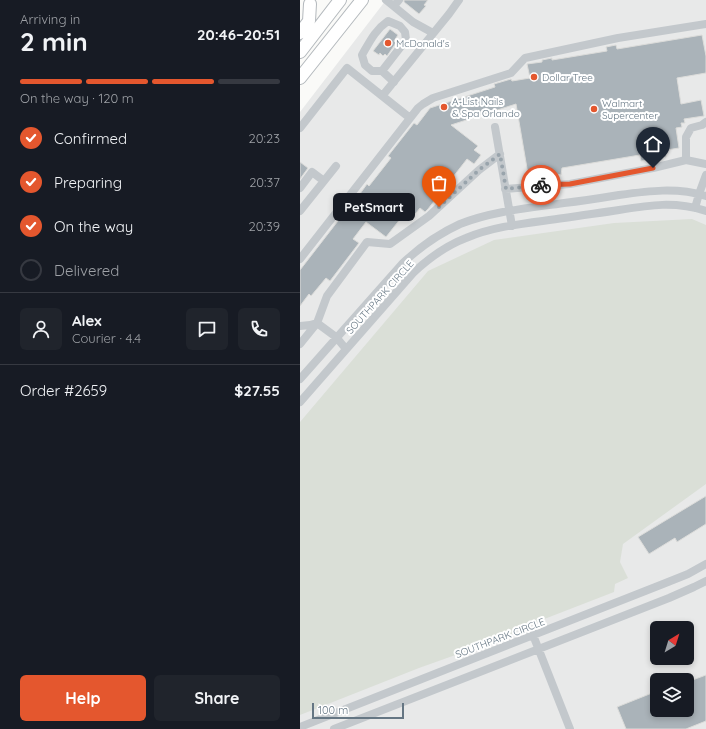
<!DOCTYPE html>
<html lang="en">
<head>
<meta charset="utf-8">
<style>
  body { margin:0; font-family:Quicksand,sans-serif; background:#20242c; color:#f1f3f6; height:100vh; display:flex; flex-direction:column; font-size:15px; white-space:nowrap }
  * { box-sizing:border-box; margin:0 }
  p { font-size:13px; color:#9ea1a6 }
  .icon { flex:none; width:22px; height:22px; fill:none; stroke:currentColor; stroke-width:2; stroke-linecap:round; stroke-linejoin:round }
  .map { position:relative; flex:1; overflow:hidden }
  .details { display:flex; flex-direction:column; background:#171b24; width:300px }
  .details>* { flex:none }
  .needle { width:26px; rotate:38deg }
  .tools { position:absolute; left:350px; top:621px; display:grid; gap:8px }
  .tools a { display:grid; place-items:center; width:44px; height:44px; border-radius:6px; background:#171b24; box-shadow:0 2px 6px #0003; font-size:20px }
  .scale { position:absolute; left:12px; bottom:10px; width:92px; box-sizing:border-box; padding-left:4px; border:2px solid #657683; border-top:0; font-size:11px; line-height:14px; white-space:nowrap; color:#657683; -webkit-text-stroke:3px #fff; paint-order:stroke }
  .pin { position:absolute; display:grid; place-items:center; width:34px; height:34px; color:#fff; margin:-41px -17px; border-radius:50% 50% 50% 0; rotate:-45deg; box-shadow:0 0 4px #0007 }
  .pin .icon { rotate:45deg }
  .courier { position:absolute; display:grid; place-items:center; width:40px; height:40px; margin:-20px; border:3px solid #e4572e; border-radius:50%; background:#fff; color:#222; box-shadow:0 1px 5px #0007 }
  .bubble { position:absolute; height:28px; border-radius:6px; background:#171b24; box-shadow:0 2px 6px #0003; font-size:13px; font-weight:700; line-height:28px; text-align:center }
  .summary em { font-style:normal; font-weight:700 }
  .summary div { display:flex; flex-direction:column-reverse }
  .summary { display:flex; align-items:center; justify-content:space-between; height:68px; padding:0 20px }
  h1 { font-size:26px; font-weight:700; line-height:30px }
  .bar { display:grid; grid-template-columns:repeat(4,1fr); gap:6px 4px; align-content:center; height:48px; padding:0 20px }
  .bar i { height:5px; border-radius:3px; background:#363941 }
  .bar .on { background:#e4572e }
  .bar p { grid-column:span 4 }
  .line { display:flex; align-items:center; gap:10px; padding:0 20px; border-top:1px solid #363941 }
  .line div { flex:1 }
  .round { display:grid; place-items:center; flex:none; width:42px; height:42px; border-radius:6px; background:#20242c }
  ol { padding:0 20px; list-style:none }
  li { display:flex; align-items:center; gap:12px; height:44px }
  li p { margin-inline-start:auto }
  li .icon { padding:4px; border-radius:50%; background:#e4572e; color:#fff; stroke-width:4 }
  li:last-child { color:#9ea1a6 }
  li i { width:22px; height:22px; border:2px solid #363941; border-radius:50% }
  .button { display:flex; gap:8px; margin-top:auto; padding:8px 20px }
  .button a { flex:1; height:46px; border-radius:6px; background:#e4572e; color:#fff; font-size:16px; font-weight:700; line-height:46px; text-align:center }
  .button a+a { background:#20242c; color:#f1f3f6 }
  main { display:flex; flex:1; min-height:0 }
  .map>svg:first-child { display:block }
</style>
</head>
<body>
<main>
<section class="details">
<div class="summary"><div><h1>2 min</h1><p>Arriving in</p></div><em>20:46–20:51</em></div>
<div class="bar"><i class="on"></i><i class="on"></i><i class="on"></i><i></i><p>On the way · 120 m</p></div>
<ol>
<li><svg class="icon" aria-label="check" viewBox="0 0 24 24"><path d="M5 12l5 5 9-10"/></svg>Confirmed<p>20:23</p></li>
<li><svg class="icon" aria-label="check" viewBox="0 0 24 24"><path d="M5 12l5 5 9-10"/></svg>Preparing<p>20:37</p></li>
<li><svg class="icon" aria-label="check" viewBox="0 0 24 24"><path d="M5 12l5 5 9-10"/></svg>On the way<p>20:39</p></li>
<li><i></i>Delivered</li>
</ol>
<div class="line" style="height:72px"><a class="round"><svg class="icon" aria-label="person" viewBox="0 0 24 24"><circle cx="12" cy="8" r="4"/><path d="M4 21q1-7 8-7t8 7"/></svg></a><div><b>Alex</b><p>Courier · 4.4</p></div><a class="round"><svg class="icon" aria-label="chat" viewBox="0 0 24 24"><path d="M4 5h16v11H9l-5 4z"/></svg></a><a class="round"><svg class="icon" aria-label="phone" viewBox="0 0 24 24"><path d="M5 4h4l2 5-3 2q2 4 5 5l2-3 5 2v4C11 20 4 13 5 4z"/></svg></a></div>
<div class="line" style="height:52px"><div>Order #2659</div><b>$27.55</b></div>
<div class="button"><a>Help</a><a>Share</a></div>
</section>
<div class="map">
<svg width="406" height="729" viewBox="0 0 406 729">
  <rect width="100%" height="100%" fill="#fafaf8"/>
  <!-- built -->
  <path fill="#e8e9e9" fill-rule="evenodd" d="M86,0H406V729H0V112ZM357,628H387V658H357ZM357,680H387V710H357Z"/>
  <!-- green -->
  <path fill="#dadfd7" d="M392,219L406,225V484L323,544L320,562L328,578L315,584L314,592L234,623L203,638L119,668L0,715V422L128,271L194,240L314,223Z"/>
  <!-- building -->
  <path fill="#aab3b9" stroke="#dcdcda" d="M104,0H128L124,5L126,6L119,14L104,2Z
    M90,29L98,35L94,41L96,43L87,56L85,54L83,56L80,53L79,55L73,51Z
    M402,35L406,56V73L377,78L381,104L401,100L404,116L384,119L385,123H381L382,127L376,128L379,148L367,150V153L366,154V157L358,155L357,158L348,156V160L341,161L340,155L262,168L261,175L253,173L252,176L244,175L243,178L235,176L234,179L229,180L216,104L151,125L178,146L174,150L181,155L174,164L167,159L128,209L125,212L120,208L112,218L105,213L86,237L66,222L53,239L59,243L30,281L26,278L11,296L9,294L0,306V270L48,208L51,210L58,200L57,198L67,184L69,186L91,158L88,156L114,123L117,125L130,108L195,87L194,84L211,79L212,81L230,78L227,64L242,62V60L252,58V60L307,51L306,47L316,45L317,49Z
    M0,162L8,168L0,179Z
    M406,496V524L377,542L375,538L349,554L338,537Z
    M406,675V721L386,729H326L317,707L357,691V710H387V682Z"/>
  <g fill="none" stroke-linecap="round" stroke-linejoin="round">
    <defs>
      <path id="highway" d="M0,33L9,21L10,4
        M0,52L40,0
        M0,78L62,0"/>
    </defs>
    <!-- highway casing -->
    <use href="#highway" stroke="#b4b9bd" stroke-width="14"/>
    <!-- minor -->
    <path stroke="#c3c8cc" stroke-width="8" d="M86,0L113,22L133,33
      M94,6L99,0
      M82,71L106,40L105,32L100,26L88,21C75,30 70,41 62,55L65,65L72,71H82L94,82
      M83,95L149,14L159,0
      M406,122L402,125L391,128L386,137V160L406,164
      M195,127L212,226
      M0,128L47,68L110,118
      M0,188L12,172L24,181
      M205,189L270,184L353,168L386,160
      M395,208L399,194L406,175
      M0,211L36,166
      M0,259L118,108L123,104L133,98L211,73L225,58L318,38L406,24
      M17,323L36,337L46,349
      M0,326L10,325L17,323
      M0,344L17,323L27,296L67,242L90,244L129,216L179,170L200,154
      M0,379L103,263C120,247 138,234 160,224C193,211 230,208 264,203C282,201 301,198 319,195C348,191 377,187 406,196
      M0,402L113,273C129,258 145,246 166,238C197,225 231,223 264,218C282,215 300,213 319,210C350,205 375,201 406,211
      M233,635L270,729
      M0,727L363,584L388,574L406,564
      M34,729L369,598L394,587L406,581"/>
    <!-- highway -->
    <use href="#highway" stroke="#fff" stroke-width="12"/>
  </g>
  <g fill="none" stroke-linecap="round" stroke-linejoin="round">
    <!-- done -->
    <path stroke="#99a4ac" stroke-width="4" stroke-dasharray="0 7.2" d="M139,207L179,170L200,154L206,189L241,185"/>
    <!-- route -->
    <path stroke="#e4572e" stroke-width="5" d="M241,185L270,184L353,168"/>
  </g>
  <!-- markers -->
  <g fill="#e4572e" stroke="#fff" stroke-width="1.5">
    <circle cx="88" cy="43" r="4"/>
    <circle cx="234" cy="77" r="4"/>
    <circle cx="144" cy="107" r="4"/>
    <circle cx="294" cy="109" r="4"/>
  </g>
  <g text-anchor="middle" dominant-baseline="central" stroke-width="4" stroke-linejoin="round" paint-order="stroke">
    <!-- poi labels -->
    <g font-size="10" fill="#657683" stroke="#fff" text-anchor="start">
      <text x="96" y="43">McDonald's</text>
      <text x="242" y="77">Dollar Tree</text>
      <text x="152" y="101">A-List Nails<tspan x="152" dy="12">&amp; Spa Orlando</tspan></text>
      <text x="302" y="103">Walmart<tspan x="302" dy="12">Supercenter</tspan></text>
    </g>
    <!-- street labels -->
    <g font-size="10" fill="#657683" stroke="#fff">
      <text transform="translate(80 297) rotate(-48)">SOUTHPARK CIRCLE</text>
      <text transform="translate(200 638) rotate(-21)">SOUTHPARK CIRCLE</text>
    </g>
  </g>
</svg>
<div class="tools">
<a><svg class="needle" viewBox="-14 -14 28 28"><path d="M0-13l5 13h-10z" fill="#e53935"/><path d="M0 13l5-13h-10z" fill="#9ea1a6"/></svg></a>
<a><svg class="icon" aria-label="layers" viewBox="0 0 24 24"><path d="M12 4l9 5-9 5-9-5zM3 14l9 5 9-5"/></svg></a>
</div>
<div class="scale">100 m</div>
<div class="pin" style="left:139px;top:207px;background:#ea580c"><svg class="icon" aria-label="bag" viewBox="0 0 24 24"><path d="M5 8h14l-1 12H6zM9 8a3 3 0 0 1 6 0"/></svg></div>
<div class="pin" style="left:353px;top:168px;background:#1f2937"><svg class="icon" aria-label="home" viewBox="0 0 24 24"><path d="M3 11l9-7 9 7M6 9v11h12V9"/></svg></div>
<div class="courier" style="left:241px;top:185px"><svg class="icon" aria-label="bike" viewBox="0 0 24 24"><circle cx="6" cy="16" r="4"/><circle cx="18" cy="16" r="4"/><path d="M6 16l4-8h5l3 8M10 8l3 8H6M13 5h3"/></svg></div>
<div class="bubble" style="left:33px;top:193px;width:82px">PetSmart</div>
</div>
</main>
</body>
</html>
